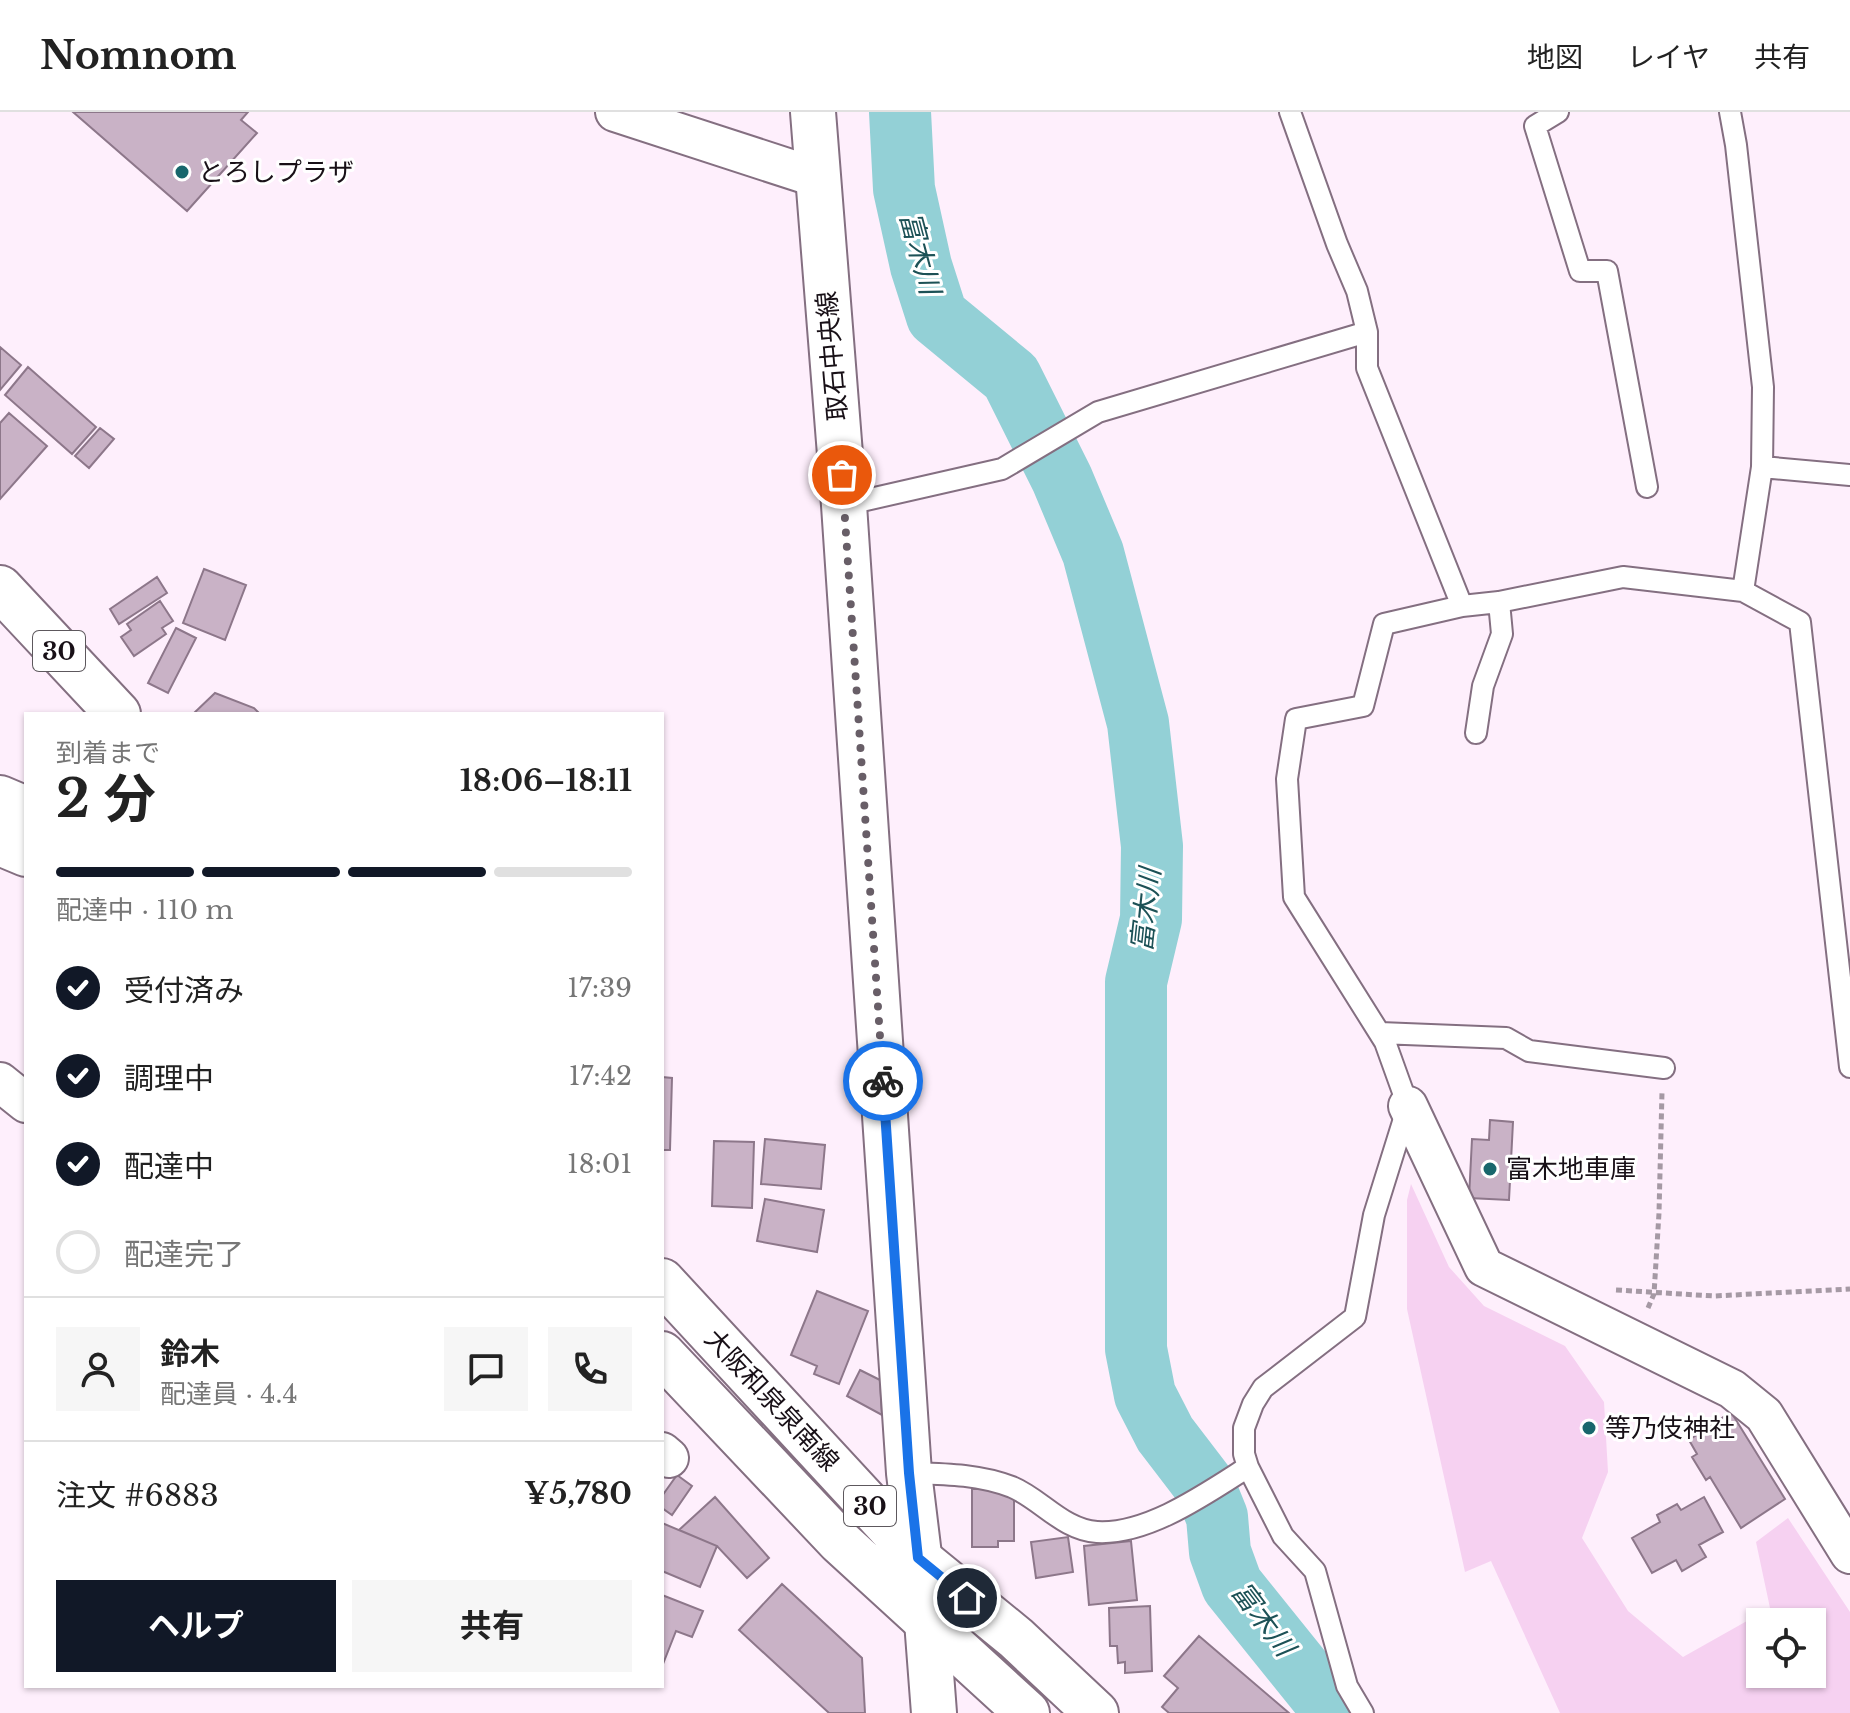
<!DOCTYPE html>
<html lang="ja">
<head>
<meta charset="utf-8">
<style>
  body { margin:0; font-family:"Libre Baskerville","Noto Sans JP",serif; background:#f6f6f6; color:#222; height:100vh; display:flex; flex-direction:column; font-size:30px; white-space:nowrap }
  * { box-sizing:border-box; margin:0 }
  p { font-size:26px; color:#767676 }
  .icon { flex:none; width:44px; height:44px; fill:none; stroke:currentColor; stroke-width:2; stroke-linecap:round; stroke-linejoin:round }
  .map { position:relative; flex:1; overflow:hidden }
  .side { position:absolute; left:24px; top:600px; width:640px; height:976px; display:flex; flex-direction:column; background:#fff; border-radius:0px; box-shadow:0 2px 6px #0004 }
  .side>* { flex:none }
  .fabs { position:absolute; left:1746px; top:1496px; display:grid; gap:16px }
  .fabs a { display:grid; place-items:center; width:80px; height:80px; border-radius:0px; background:#fff; box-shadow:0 2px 6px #0004; font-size:40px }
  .pin { position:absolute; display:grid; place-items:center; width:68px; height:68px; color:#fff; margin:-34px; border:4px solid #fff; border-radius:50%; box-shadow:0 2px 8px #0007 }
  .courier { position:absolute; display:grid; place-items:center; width:80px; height:80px; margin:-40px; border:6px solid #1a73e8; border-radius:50%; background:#fff; color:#222; box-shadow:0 2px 10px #0007 }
  .head em { font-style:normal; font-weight:700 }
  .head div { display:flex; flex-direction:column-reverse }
  .head { display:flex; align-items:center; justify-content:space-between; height:136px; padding:0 32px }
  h1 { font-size:52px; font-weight:700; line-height:60px }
  .bar { display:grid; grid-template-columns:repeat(4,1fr); gap:12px 8px; align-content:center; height:96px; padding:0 32px }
  .bar i { height:10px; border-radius:6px; background:#e0e0e0 }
  .bar .selected { background:#111827 }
  .bar p { grid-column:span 4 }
  .line { display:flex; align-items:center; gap:20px; padding:0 32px; border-top:2px solid #e0e0e0 }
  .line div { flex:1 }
  .round { display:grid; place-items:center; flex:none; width:84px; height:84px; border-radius:0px; background:#f6f6f6 }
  ol { padding:0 32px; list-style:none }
  li { display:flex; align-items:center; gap:24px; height:88px }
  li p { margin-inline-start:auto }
  li .icon { padding:8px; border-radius:50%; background:#111827; color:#fff; stroke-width:4 }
  li:last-child { color:#767676 }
  li i { width:44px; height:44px; border:4px solid #e0e0e0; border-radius:50% }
  .cta { display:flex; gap:16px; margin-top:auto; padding:16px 32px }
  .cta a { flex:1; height:92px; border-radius:0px; background:#111827; color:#fff; font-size:32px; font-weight:700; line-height:92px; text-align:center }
  .cta a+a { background:#f6f6f6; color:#222 }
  header { display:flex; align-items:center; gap:48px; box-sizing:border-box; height:112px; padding:0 40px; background:#fff; border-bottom:2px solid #e0e0e0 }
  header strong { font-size:38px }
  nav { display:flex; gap:44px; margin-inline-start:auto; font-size:28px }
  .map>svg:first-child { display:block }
</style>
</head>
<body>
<header>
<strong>Nomnom</strong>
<nav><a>地図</a><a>レイヤ</a><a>共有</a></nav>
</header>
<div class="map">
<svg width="1850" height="1601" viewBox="0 0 1850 1601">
  <rect width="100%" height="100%" fill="#feeffc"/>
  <!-- green -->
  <path fill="#f6d1f1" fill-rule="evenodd" d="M1411,1072L1449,1155L1484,1194L1565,1234L1604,1290L1608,1360L1582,1426L1628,1499L1683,1545L1770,1496L1756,1430L1788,1406L1850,1500V1601H1560L1491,1449L1465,1460L1407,1197V1088ZM1760,1510H1812V1562H1760Z"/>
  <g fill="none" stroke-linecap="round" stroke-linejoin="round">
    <!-- river -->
    <path stroke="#93d0d6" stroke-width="62" d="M900,0L904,77L921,154L937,204L1011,265L1062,367L1093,441L1138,611L1152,734L1151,807L1136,870V1237L1145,1283L1165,1322L1204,1373L1217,1405L1220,1440L1232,1473L1335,1601"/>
  </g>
  <!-- building -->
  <path fill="#c9b2c6" stroke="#8d778a" stroke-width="2" d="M73,0H248L241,8L257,21L187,99Z
    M0,235L21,253L0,278Z
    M28,255L96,315L72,342L5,283Z
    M9,301L47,334L0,387V311Z
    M100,316L114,327L89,356L75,344Z
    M204,457L246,473L225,528L183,511Z
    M157,465L167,481L119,512L110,497Z
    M160,489L173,509L162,516L166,522L134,544L121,525L131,518L127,512Z
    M176,516L196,526L168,581L148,571Z
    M215,581L254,596L260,602H193Z
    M662,965L672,966L670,1038H662Z
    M1490,1008L1513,1010L1509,1088L1469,1086L1472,1027L1489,1028Z
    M765,1027L825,1033L821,1077L761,1072Z
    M714,1029L754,1030L752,1096L712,1094Z
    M765,1087L824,1098L817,1140L757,1129Z
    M817,1179L868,1199L839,1272L814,1262L817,1254L791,1243Z
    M860,1258L880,1268L882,1303L847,1284Z
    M1731,1300L1785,1387L1741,1416L1710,1365L1706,1368L1692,1345L1697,1342L1689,1328Z
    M677,1363L692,1374L672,1403L662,1396V1384Z
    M972,1377H1014V1429H998V1435H972Z
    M715,1385L769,1446L747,1466L717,1434L679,1418Z
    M1704,1385L1723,1420L1699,1433L1706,1445L1682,1459L1676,1448L1652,1461L1632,1426L1660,1410L1657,1403L1677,1392L1681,1398Z
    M662,1411L717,1434L700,1475L662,1459Z
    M1068,1425L1073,1460L1036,1466L1031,1430Z
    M1131,1429L1137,1488L1089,1493L1084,1434Z
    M782,1472L862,1546L865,1601H829L739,1518Z
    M662,1483L703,1499L692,1525L676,1519L663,1552Z
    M1150,1494L1152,1559L1125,1561V1550L1118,1551L1117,1534H1110L1109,1496Z
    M1199,1524L1289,1601H1169L1162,1595L1178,1576L1164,1564Z"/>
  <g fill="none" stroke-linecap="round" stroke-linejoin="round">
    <defs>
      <path id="lane" d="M1290,0L1337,132L1357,179L1367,220V256L1462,494
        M1558,0L1535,14L1580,159H1607L1647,375
        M1730,0L1736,33L1763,275L1762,355L1743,479
        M1762,355L1850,363
        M844,393L1002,357L1098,300L1367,220
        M1476,621L1483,574L1502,522L1499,490
        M1380,921L1506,926L1529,939L1664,956
        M909,1361C944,1362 978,1362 1012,1375C1041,1387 1063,1418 1097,1420C1148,1423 1207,1381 1248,1355
        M1363,1601L1347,1574L1315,1459L1283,1424L1248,1355L1244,1342V1316L1253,1292L1263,1276L1355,1205L1374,1103L1408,994L1385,930L1294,785L1287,667L1296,607L1363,594L1384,512L1462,494L1499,490L1623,465L1743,479L1800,510L1850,955"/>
      <path id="street" d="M615,0L818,66
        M0,970L26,991
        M1408,994L1484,1155L1732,1277L1764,1303L1850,1442
        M662,1340L669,1346"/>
      <path id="secondary" d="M813,0L844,393L909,1361L927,1509L934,1601"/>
      <path id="primary" d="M0,476L118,602
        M0,686L26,697
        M0,731L26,742
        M662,1169L918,1446L1016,1526L1096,1601
        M662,1242L840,1430L1027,1601"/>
    </defs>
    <!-- lane casing -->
    <use href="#lane" stroke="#846f81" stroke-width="24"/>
    <!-- street casing -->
    <use href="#street" stroke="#846f81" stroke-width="42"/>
    <!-- secondary casing -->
    <use href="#secondary" stroke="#846f81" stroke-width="48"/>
    <!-- primary casing -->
    <use href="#primary" stroke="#846f81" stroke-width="48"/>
    <!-- path -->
    <path stroke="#a599a4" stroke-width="5" stroke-dasharray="6 4" stroke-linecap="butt" d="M1616,1178L1714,1184L1850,1177
      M1648,1196L1654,1182L1659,1101L1662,980"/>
    <!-- lane -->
    <use href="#lane" stroke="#fff" stroke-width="20"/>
    <!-- street -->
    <use href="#street" stroke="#fff" stroke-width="38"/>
    <!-- secondary -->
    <use href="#secondary" stroke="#fff" stroke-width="44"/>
    <!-- primary -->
    <use href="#primary" stroke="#fff" stroke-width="44"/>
  </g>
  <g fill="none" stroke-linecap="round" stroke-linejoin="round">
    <!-- done -->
    <path stroke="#685e67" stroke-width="8" stroke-dasharray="0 14.4" d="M842,363L883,969"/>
    <!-- route -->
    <path stroke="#1a73e8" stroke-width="10" d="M883,969L909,1361L918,1446L967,1486"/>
  </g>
  <!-- markers -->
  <g fill="#18666c" stroke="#fff" stroke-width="3">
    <circle cx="182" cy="60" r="8"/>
    <circle cx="1490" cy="1057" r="8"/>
    <circle cx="1589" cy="1316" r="8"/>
  </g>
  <g text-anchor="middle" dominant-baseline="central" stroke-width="6" stroke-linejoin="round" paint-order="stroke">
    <!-- shield labels -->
    <g fill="#fff" stroke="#5d585d" stroke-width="2">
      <rect x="33" y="519" width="52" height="40" rx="6"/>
      <rect x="844" y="1374" width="52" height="40" rx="6"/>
    </g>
    <g font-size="24" font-weight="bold" fill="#181017">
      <text x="59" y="539">30</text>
      <text x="870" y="1394">30</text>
    </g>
    <!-- poi labels -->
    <g font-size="26" fill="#181017" stroke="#fff" text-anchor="start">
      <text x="198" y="60">とろしプラザ</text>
      <text x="1506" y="1057">富木地車庫</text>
      <text x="1605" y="1316">等乃伎神社</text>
    </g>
    <!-- street labels -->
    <g font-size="26" fill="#181017" stroke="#fff">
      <text transform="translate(832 244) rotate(-95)">取石中央線</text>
      <text transform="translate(772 1288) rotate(47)">大阪和泉泉南線</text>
    </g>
    <!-- water labels -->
    <g font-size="28" font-style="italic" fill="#1c5156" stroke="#fff">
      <text transform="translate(920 141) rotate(75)">富木川</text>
      <text transform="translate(1146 798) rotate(-84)">富木川</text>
      <text transform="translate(1263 1507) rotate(53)">富木川</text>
    </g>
  </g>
</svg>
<div class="fabs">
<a><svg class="icon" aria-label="locate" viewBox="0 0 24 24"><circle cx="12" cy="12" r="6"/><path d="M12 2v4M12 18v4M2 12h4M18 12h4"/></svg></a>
</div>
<div class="pin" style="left:842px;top:363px;background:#ea580c"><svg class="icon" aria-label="bag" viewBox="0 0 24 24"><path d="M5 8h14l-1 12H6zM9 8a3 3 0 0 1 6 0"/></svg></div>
<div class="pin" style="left:967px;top:1486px;background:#1f2937"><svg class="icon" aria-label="home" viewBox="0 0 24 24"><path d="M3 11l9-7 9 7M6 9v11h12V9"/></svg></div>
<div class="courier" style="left:883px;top:969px"><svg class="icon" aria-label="bike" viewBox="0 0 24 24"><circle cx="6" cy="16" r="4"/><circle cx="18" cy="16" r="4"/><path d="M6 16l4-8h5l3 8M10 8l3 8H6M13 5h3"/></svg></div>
<section class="side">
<div class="head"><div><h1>2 分</h1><p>到着まで</p></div><em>18:06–18:11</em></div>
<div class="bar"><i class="selected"></i><i class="selected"></i><i class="selected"></i><i></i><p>配達中 · 110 m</p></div>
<ol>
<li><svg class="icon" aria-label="check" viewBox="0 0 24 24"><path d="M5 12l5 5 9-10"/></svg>受付済み<p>17:39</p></li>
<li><svg class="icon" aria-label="check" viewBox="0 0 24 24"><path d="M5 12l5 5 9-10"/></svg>調理中<p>17:42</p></li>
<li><svg class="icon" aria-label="check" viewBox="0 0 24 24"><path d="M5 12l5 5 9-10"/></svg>配達中<p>18:01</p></li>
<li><i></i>配達完了</li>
</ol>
<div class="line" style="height:144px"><a class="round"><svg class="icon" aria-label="person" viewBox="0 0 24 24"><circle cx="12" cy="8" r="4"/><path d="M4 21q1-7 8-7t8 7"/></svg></a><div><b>鈴木</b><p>配達員 · 4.4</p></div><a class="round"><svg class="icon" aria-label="chat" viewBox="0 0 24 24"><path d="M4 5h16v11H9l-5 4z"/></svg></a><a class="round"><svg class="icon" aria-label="phone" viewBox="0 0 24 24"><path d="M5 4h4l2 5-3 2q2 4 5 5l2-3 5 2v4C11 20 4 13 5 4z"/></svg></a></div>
<div class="line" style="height:104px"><div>注文 #6883</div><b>¥5,780</b></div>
<div class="cta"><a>ヘルプ</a><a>共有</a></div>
</section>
</div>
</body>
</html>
